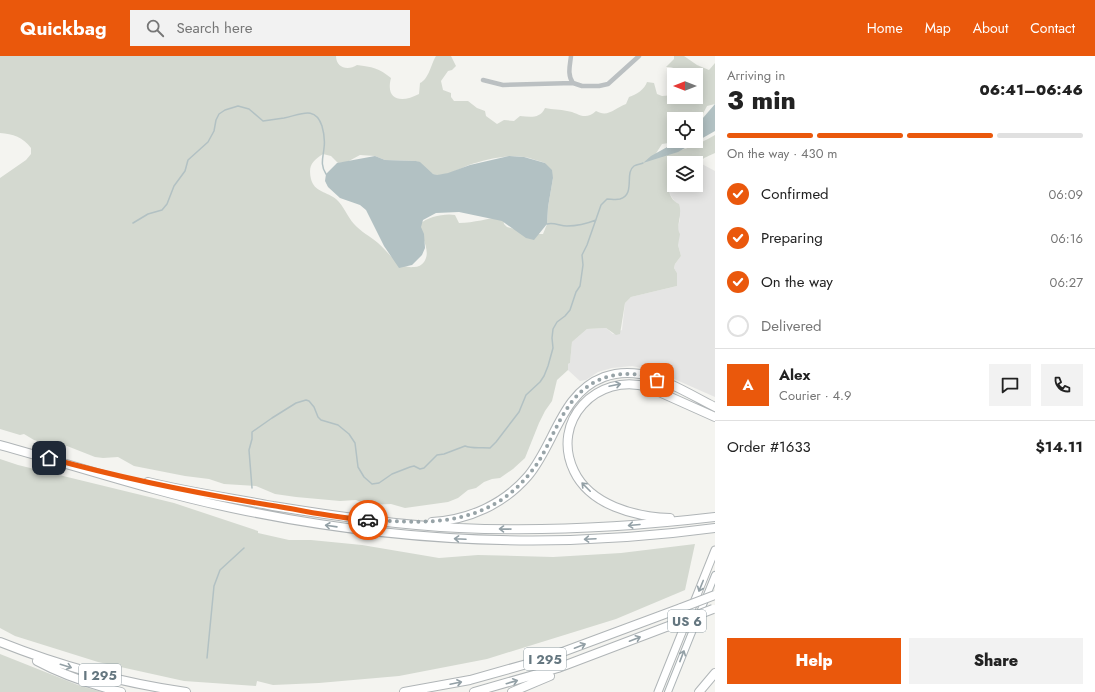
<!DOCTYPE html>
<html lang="en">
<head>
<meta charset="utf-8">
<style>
  body { margin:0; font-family:Jost,sans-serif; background:#f2f2f2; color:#222; height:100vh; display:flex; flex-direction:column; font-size:15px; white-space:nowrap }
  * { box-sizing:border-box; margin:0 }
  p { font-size:13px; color:#767676 }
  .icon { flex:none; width:22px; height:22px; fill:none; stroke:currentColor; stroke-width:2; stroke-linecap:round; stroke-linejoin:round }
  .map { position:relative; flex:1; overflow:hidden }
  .drawer { display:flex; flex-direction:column; background:#fff; width:380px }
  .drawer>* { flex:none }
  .needle { width:26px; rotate:270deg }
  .tools { position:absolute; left:667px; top:12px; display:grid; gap:8px }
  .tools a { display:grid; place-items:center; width:36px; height:36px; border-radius:0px; background:#fff; box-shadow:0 2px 10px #0003; font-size:20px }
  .pin { position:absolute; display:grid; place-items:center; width:34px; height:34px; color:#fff; margin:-17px; border-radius:8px; box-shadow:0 2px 6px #0006 }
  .courier { position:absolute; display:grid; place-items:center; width:40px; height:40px; margin:-20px; border:3px solid #ea580c; border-radius:50%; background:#fff; color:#222; box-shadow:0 1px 5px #0007 }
  .head em { font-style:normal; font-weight:800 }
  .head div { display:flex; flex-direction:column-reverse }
  .head { display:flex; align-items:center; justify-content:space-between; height:68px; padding:0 12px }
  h1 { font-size:26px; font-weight:800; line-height:30px }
  .bar { display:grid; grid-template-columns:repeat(4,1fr); gap:6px 4px; align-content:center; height:48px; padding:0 12px }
  .bar i { height:5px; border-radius:3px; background:#e0e0e0 }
  .bar .on { background:#ea580c }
  .bar p { grid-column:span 4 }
  .line { display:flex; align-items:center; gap:10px; padding:0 12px; border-top:1px solid #e0e0e0 }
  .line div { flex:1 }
  .round { display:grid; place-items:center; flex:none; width:42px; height:42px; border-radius:0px; background:#f2f2f2 }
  ol { padding:0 12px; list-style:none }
  li { display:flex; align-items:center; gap:12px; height:44px }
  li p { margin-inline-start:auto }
  li .icon { padding:4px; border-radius:50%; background:#ea580c; color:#fff; stroke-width:4 }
  li:last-child { color:#767676 }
  li i { width:22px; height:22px; border:2px solid #e0e0e0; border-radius:50% }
  .action { display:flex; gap:8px; margin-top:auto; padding:8px 12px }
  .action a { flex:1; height:46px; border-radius:0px; background:#ea580c; color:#fff; font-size:16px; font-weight:800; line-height:46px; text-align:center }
  .action a+a { background:#f2f2f2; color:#222 }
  header { display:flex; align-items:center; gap:24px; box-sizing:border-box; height:56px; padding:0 20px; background:#ea580c; color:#fff }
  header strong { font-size:19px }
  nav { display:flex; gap:22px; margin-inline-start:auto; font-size:14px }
  .search { width:280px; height:36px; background:#f2f2f2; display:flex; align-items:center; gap:10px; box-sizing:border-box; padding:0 14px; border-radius:0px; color:#767676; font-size:15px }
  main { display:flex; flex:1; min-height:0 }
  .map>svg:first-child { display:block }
</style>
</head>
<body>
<header>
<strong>Quickbag</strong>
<div class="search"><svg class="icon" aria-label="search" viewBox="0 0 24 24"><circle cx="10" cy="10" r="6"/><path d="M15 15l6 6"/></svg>Search here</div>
<nav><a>Home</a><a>Map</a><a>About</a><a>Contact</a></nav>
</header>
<main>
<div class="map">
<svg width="715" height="636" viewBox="0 0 715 636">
  <rect width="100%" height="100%" fill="#f4f4f0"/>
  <!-- built -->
  <path fill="#e5e5e4" d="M700,107L715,115V341L656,315L632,310L612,312L598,316L586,324L580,325L568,314V308L570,307L572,286L587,273L606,272L613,278L622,274L625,247L631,241L677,230V217L674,212L675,208L681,200L678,189V171L680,163L676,147L669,137L668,130L674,125V129H696V111Z"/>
  <!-- green -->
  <path fill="#d4d9d0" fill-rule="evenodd" d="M0,0H336C336,12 348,15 357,9C372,11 379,12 391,22C385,45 402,47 419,38L420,27C429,23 431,8 436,0H451L456,10L452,14L448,15L441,25L443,34L451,37V41L454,45H468L477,52L485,55L486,60L497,68L504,64L514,65L520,60C530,61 540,63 545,52C553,54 560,53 567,55C578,56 584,66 596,55C608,62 615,52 626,48L629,41C636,39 645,33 647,26L654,27L657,38L662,40L674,39V41H696V19H679C676,12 674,11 666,11L674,3V0H684L697,9L709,14L715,7V48L707,50L696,71V63H674V85H682L662,88L655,99C677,97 696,90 715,79V97L704,102L696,111V107H674V125L668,131C669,138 672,145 679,148C683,159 675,171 680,178L678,189L681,200L675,208L674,212L677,217V230L631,241L625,247L620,278L616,279L606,272L587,273L572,286L570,307L568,308V314L557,324L552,345L545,355L539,367L525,402L513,413L500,422L492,423L484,426L476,432L468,434L458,442L448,446L405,452L391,448L368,449L356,444L340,445L296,441L275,438L256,430L224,428L209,423L185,420L134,410L118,401L103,402L95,401L67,390L51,389L34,384L24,378L20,379L0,373V122L26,104L31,98V92C23,81 13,78 0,77ZM323,98L331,100L338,107L347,106L360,99L375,100L385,104L416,105C423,107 428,118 436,119C447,120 459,113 469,109C484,104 508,98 524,101C531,102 538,105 545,107L553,122L548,151L547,168L543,178H533L507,171L504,168L503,161C488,162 474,167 459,167L455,159C445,157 427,161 420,168C420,180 432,195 424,206C422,209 418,211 414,211C397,213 389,196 378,187C370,180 361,176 354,168C347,160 344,150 336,143C328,136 314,136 311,123C308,110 312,105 323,98Z
    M0,403L18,409L174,447L258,475V477L289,484H311L362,489L439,502L478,499L553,501L621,497L695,488L685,534L616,563L487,603L399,620L319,627L273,629L257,625L256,630L184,625L98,606L15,580L0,572Z
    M0,598L78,629L102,636H0Z"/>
  <!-- water -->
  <path fill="#b2c1c3" d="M715,48V75L678,96L643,107L651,100L678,85H696V70Z
    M375,100L385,104L416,105L420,106L433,118L437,119L448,117L470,109L509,100L524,101L545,107L552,114L553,122L548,151L547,168L534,184L526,182L502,165L459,156L436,157L423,164L421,171L424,178L425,192L422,199L412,209L399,212L384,190L366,154L360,149L340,142L328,131L325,125L326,118L337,107Z"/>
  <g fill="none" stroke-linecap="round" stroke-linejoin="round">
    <!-- stream -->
    <path stroke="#b2c1c3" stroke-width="1.5" d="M133,167L148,158L162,154L167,148L174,130L185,115L188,104L208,86L214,75L216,64L219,58L225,54L238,50L249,53L263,65C270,64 277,63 284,62C300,59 315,49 322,70C324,77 325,85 324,92C323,102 320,109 326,118
      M547,168C554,166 560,170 567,170C577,170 586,168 596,164
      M252,432L249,394L252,383V376L272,362L296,347L306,344L309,345L314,351L318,361L321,364L338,369L349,378L355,387L358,411L364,421L372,428L379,427L392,418L410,411L414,410L420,413L424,412L437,399L444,398L465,390C472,393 482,391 490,392L496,386L519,356L526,339L540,326L544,320L548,310L553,292L552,282L553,273L557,266L565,260L570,254L576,236L580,230L583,209L582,199L587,189L601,149L607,143C611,143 616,144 620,143C636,138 624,117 634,110C637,108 641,108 643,107
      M207,602L214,530L220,514L244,492"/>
    <defs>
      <path id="secondary" d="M668,636L715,519"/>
      <path id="trunk" d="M658,636L715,494"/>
      <path id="motorway" d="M0,389C77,410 154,436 232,452C391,486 554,494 715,472
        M148,426C189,436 231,442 273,450C334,460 396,469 459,472C545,476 630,471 715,461
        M670,462C635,461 590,449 574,415C550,365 597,316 648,331L715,361
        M432,466C469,464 504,448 528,420C555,388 561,337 604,321C615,317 628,316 640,318C664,322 693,340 715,351
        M0,586C60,610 122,627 186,636
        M37,605C63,619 93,629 121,636
        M404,636L470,624L541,604L681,552
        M474,636L558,612L674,568
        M512,636L550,620
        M699,636L715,617"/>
    </defs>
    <!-- secondary casing -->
    <use href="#secondary" stroke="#adb4b7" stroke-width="8"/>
    <!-- trunk casing -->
    <use href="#trunk" stroke="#b0b5b7" stroke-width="9"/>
    <!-- motorway casing -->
    <use href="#motorway" stroke="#b0b5b7" stroke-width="10"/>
    <!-- minor -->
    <path stroke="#bbc0c2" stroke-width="4.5" d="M571,0C570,9 567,19 573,27
      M483,24L503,29L573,27L582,30H599L608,28L639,0"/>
    <!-- secondary -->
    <use href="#secondary" stroke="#fff" stroke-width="6"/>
    <!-- trunk -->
    <use href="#trunk" stroke="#fff" stroke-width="7"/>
    <!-- motorway -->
    <use href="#motorway" stroke="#fff" stroke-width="8"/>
    <defs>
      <path id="motorway-bridge" d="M681,552L715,539
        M674,568L713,553"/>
    </defs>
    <!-- motorway-bridge casing -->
    <use href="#motorway-bridge" stroke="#b0b5b7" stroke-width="10" stroke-linecap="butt"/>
    <!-- motorway-bridge -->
    <use href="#motorway-bridge" stroke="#fff" stroke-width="8"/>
  </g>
  <!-- one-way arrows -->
  <defs><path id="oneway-shaft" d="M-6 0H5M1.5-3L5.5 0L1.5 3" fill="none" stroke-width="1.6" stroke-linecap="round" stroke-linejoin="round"/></defs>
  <g stroke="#93a0a6">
    <use href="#oneway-shaft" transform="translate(615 329) rotate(-12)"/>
    <use href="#oneway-shaft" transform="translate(586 431) rotate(-135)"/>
    <use href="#oneway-shaft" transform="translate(634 469) rotate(175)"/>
    <use href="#oneway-shaft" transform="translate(331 470) rotate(-172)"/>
    <use href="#oneway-shaft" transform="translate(505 473) rotate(-179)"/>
    <use href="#oneway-shaft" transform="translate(460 483) rotate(-177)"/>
    <use href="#oneway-shaft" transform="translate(590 483) rotate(177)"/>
    <use href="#oneway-shaft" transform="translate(701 530) rotate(112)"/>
    <use href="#oneway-shaft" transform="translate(635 583) rotate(-21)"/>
    <use href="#oneway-shaft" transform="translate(580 590) rotate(-21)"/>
    <use href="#oneway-shaft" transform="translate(682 600) rotate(-69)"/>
    <use href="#oneway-shaft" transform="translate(66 610) rotate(17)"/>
    <use href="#oneway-shaft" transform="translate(512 626) rotate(-16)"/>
    <use href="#oneway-shaft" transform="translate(456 627) rotate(-12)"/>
  </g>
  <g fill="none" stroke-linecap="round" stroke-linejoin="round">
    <!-- done -->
    <path stroke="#97a3a7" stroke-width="4" stroke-dasharray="0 7.2" d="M368,464C416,466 459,471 501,444C515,435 527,422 537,408C550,388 557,365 571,347C591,319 626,311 657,324"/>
    <!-- route -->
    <path stroke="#ea580c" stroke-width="5" d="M49,402C121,422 195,437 269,449C302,454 335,462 368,464"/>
  </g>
  <g text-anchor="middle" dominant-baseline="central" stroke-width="4" stroke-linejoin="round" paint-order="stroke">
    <!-- shield labels -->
    <g fill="#fff" stroke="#93a0a6" stroke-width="1">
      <rect x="668" y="554" width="38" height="22" rx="3"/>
      <rect x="524" y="592" width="42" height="22" rx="3"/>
      <rect x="79" y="608" width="42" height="22" rx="3"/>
    </g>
    <g font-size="13" font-weight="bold" fill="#657780">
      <text x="687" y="565">US 6</text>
      <text x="545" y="603">I 295</text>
      <text x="100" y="619">I 295</text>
    </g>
  </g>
</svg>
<div class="tools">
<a><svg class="needle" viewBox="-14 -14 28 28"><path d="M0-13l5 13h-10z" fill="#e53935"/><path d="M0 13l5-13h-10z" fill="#767676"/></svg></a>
<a><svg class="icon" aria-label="locate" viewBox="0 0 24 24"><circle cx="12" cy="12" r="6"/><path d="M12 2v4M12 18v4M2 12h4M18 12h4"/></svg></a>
<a><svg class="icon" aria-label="layers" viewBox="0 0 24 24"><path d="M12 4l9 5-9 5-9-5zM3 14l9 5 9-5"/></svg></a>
</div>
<div class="pin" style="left:657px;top:324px;background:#ea580c"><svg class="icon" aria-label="bag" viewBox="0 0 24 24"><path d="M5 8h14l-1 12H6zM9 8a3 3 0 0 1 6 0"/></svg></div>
<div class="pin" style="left:49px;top:402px;background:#1f2937"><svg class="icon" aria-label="home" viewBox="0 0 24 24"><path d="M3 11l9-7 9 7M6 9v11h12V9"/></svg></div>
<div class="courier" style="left:368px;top:464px"><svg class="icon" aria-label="car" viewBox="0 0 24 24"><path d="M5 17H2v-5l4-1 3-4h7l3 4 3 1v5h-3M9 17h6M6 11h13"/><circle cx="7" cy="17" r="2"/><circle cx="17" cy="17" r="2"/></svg></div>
</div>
<section class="drawer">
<div class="head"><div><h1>3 min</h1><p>Arriving in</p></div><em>06:41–06:46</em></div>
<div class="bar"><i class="on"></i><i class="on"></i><i class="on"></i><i></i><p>On the way · 430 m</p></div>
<ol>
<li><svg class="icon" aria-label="check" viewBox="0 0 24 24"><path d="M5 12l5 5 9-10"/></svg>Confirmed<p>06:09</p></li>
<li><svg class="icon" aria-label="check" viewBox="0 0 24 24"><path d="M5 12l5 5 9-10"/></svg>Preparing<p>06:16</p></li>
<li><svg class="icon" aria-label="check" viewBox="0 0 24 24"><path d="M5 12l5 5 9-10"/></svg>On the way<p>06:27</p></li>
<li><i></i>Delivered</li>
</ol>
<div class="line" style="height:72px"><b class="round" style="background:#ea580c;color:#fff">A</b><div><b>Alex</b><p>Courier · 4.9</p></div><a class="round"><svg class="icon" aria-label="chat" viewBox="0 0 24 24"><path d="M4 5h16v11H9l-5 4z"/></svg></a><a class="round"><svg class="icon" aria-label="phone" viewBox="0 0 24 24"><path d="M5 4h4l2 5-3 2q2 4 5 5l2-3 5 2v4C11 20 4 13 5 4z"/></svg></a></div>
<div class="line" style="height:52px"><div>Order #1633</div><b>$14.11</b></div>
<div class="action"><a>Help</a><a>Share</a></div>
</section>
</main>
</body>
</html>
